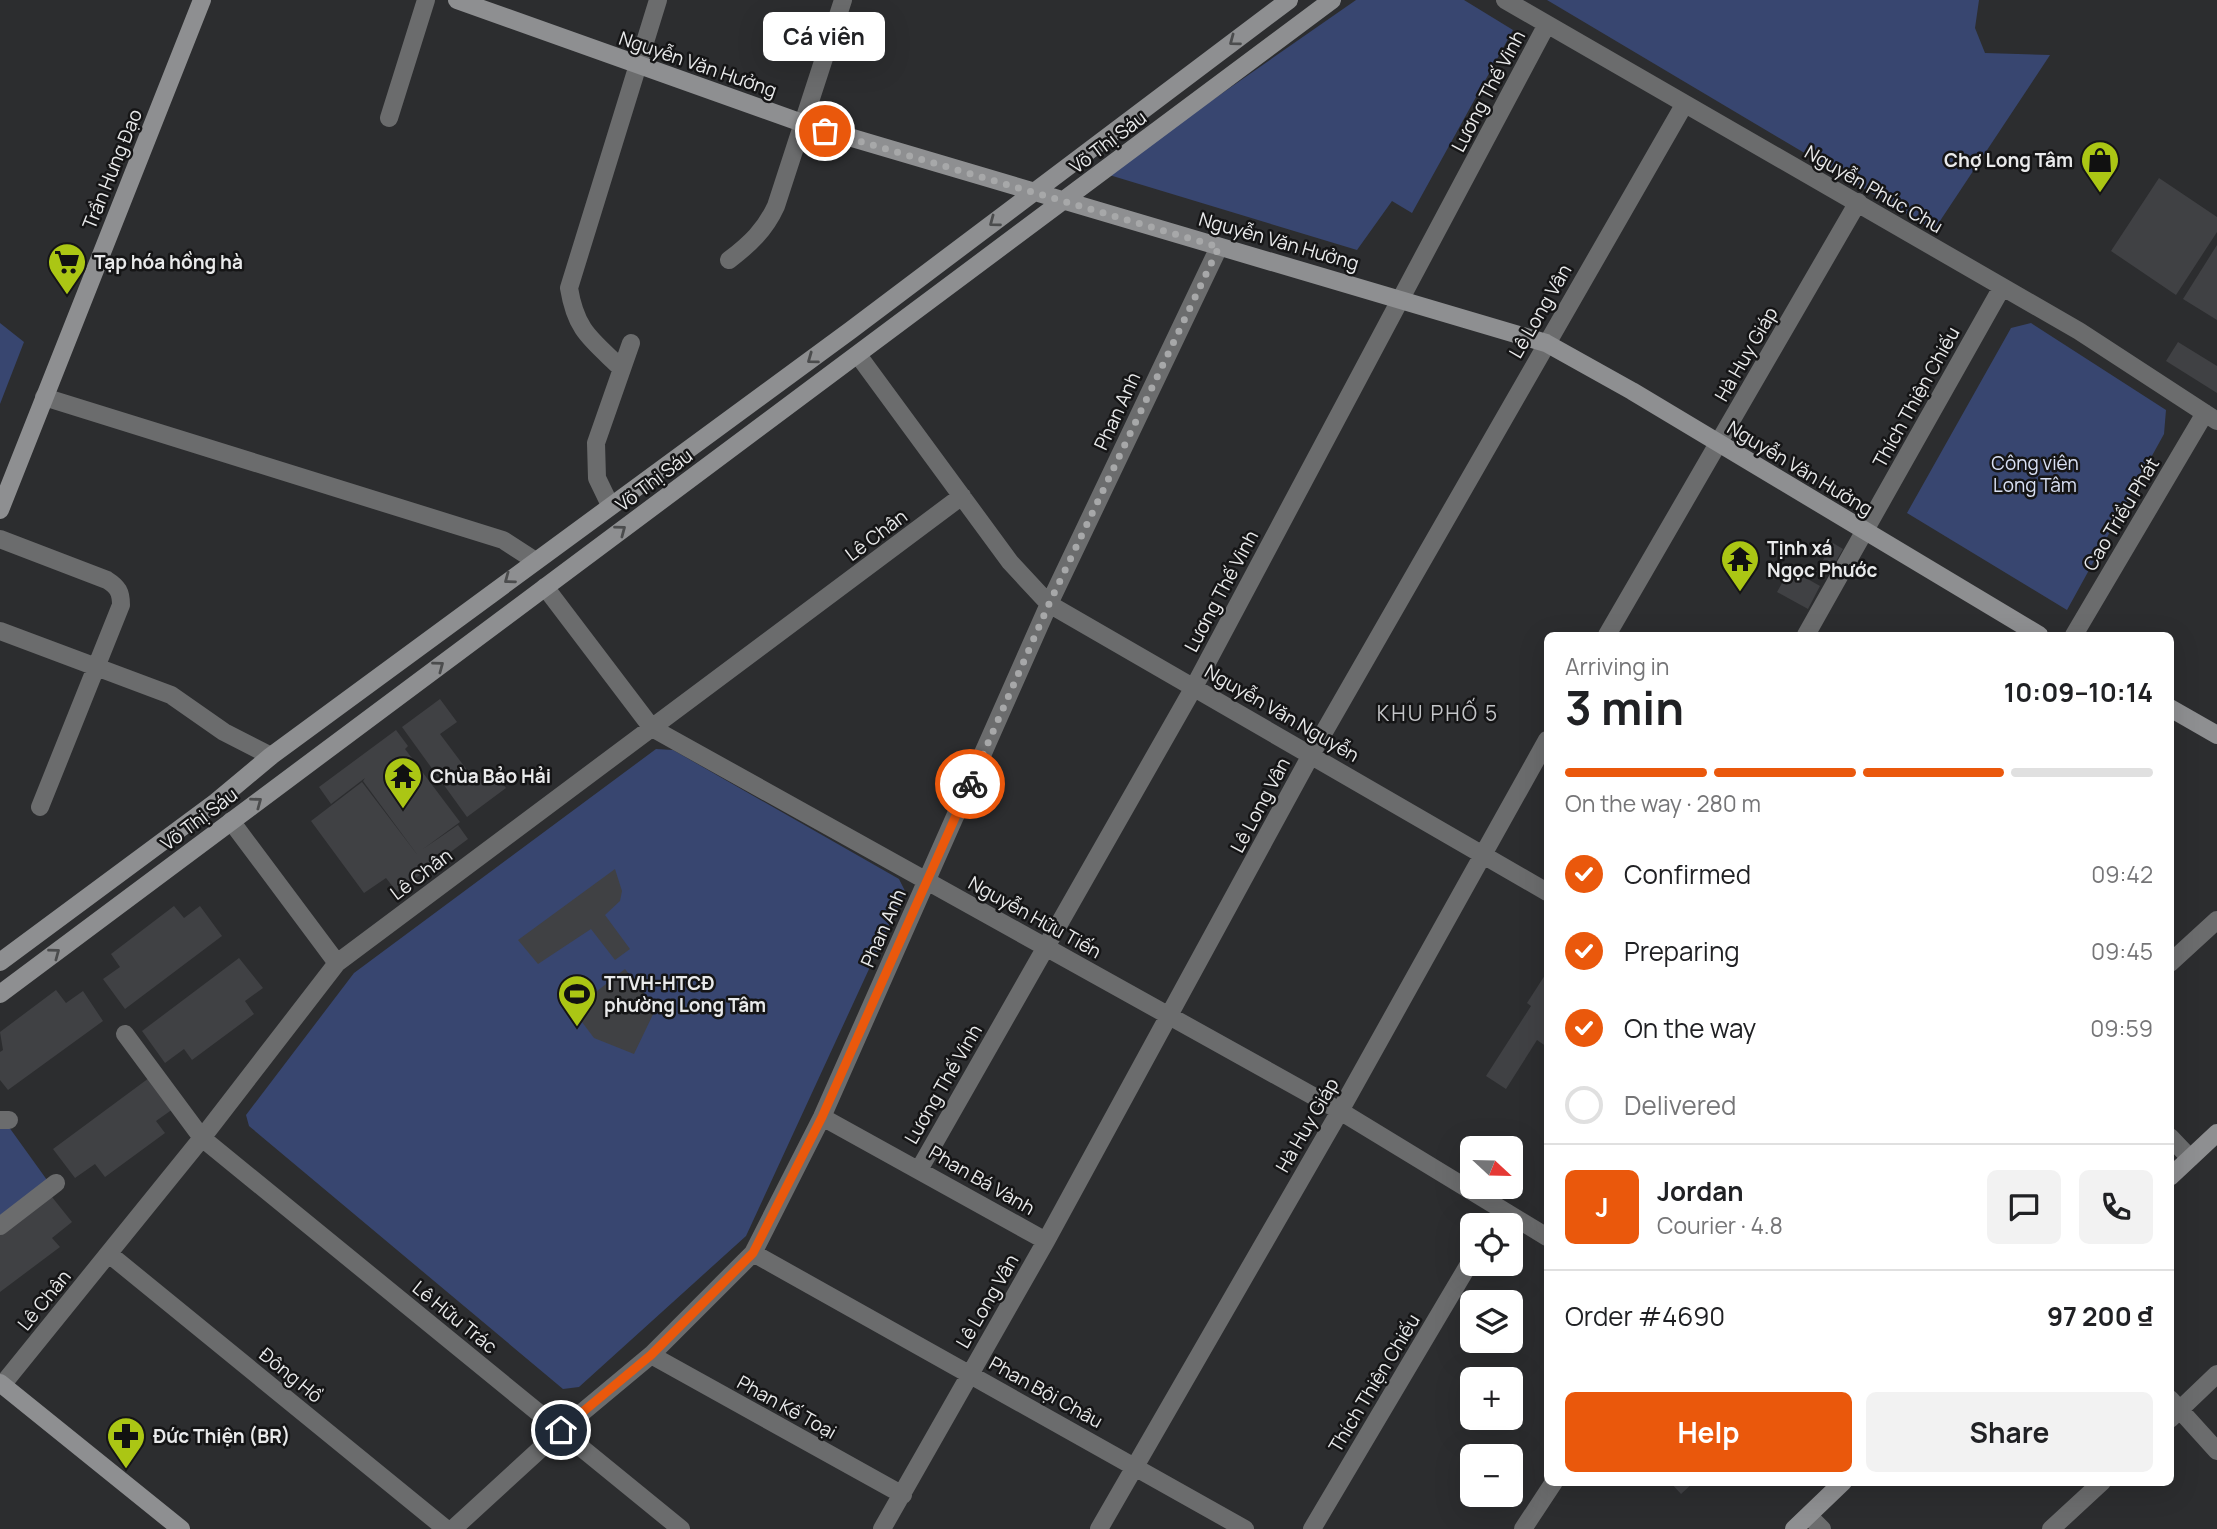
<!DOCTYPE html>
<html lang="en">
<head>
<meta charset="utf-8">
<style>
  body { margin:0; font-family:Manrope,sans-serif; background:#f2f2f2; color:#202124; height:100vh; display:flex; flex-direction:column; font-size:26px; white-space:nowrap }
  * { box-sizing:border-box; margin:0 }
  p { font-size:23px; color:#757577 }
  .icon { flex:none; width:38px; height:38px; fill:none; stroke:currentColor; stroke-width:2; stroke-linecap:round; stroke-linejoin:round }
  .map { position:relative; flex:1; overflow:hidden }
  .panel { position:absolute; left:1544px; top:632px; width:630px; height:854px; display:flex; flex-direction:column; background:#fff; border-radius:10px; box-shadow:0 7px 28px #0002 }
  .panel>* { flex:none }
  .needle { width:46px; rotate:112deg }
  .fabs { position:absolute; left:1460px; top:1136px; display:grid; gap:14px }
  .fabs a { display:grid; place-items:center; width:63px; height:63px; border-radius:10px; background:#fff; box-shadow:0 7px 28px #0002; font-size:35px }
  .pin { position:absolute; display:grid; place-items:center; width:60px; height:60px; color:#fff; margin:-30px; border:4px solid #fff; border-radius:50%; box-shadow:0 2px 7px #0007 }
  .courier { position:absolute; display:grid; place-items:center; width:70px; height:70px; margin:-35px; border:5px solid #ea580c; border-radius:50%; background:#fff; color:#222; box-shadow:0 2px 9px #0007 }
  .bubble { position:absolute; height:49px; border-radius:10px; background:#fff; box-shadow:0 7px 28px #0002; font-size:23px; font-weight:700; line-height:49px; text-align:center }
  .summary em { font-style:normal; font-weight:700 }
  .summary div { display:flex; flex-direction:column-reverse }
  .summary { display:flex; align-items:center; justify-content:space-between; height:119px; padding:0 21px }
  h1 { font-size:46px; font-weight:700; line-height:52px }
  .bar { display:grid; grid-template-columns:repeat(4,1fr); gap:10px 7px; align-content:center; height:84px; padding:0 21px }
  .bar i { height:9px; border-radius:5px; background:#e0e0e0 }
  .bar .on { background:#ea580c }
  .bar p { grid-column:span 4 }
  .line { display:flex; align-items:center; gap:18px; padding:0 21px; border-top:2px solid #e0e0e0 }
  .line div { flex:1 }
  .round { display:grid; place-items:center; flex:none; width:74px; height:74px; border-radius:10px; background:#f2f2f2 }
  ol { padding:0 21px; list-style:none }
  li { display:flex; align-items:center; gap:21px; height:77px }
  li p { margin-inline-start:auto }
  li .icon { padding:7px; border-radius:50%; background:#ea580c; color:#fff; stroke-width:4 }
  li:last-child { color:#757577 }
  li i { width:38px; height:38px; border:4px solid #e0e0e0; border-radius:50% }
  .cta { display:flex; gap:14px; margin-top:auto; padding:14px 21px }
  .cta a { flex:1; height:80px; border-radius:10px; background:#ea580c; color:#fff; font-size:28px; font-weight:700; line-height:80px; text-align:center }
  .cta a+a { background:#f2f2f2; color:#202124 }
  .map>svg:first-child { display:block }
</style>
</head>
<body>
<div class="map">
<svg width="2217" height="1529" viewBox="0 0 2217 1529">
  <rect width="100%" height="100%" fill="#2c2d2f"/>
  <!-- green -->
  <path fill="#384670" d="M1356,0H1464L1513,30L1412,213L1392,201L1357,250L1106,174Z
    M1547,0H1979L1975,28L1985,53L2050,55L1934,230Z
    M0,323L24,342L0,404Z
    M2031,323L2166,410L2164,434L2067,610L1907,513L2011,328Z
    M656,749L673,750L899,879L905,891L746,1236L579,1387L563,1389L249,1126L246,1115L354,973Z
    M6,1123L47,1180L0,1217V1128Z"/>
  <!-- building -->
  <path fill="#404144" d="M2159,178L2217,217V232L2176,295L2111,251Z
    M2217,245V320L2183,299Z
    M2178,342L2217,366V393L2166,361Z
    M1833,543L1843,549L1831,570L1820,565Z
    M1790,569L1820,586L1808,609L1777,592Z
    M440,699L457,722L440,734L473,778L489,766L506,788L467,817L402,727Z
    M396,730L408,746L405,749L460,822L423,849L458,825L468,839L397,892L386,878L364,893L311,821L362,782L419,857L363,781L365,778L331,804L319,787Z
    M615,869L622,891L620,901L605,915L630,949L615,960L591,929L538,964L518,940Z
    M174,906L184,918L200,906L222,936L125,1009L103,979L120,967L111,954Z
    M239,958L263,988L245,1001L254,1014L192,1060L184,1049L165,1063L142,1031Z
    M625,969L647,997L658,1004L634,1054L594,1038L573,1010Z
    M1547,972V1047L1537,1040L1506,1089L1486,1076L1531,1006L1527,1003Z
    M56,990L66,1003L83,991L103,1021L8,1090L0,1080V1052L3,1050L0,1032Z
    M149,1078L173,1109L156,1121L165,1133L105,1177L95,1164L75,1178L53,1149Z
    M48,1192L72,1222L52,1238L60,1247L0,1292V1227Z
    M1670,1482H1694L1681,1494Z"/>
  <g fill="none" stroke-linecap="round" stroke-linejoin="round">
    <!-- street -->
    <path stroke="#6b6c6d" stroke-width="18" d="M1505,0L2079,331L2217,421
      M389,118L426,0
      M729,260C750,244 765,230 776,206L843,0
      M858,355L1010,562L1049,604L1547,892
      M621,368C591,339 576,331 569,288L658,0
      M44,397L503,540L534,560
      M610,505L597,478L596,443L631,343
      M0,539L107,580C118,587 121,592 121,605L40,807
      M545,587L652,728L1340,1111L1547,1237
      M0,631L171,695L224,732L271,756
      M1607,635L1858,202
      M1806,635L2001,289
      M2074,635L2205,413
      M231,821L337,963
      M2170,963L2217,920
      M125,1034L202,1138L681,1529
      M822,1117L1046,1241
      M0,1120H9
      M2170,1137L2190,1158
      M920,1168L1194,687L1546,26
      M1492,1225L1501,1210
      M0,1226L56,1183
      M753,1253L1245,1529
      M109,1254L446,1529
      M651,1355L903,1495
      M2,1385L202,1138L337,963L962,496
      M2170,1399L2217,1451
      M2170,1419L2217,1374
      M1809,1516L1822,1529
      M453,1529L561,1430L651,1355L753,1253L822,1117L1049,604L1219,247
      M882,1529L1046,1241L1312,753L1684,105
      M1099,1529L1340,1111L1547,740
      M1312,1529L1472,1259
      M1523,1529L1554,1482
      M2051,1529L2102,1482"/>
    <!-- secondary -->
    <path stroke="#8e8f91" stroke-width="18" d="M457,0L805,124L1546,343L1632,391L2039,635
      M0,510L202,0
      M2170,708L2217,735
      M0,962L216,802L271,756L851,330L1289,0
      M0,994L1332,0
      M2170,1177L2217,1133
      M0,1383L181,1529
      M1794,1529L1843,1482"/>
  </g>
  <!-- one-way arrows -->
  <defs><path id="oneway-chevron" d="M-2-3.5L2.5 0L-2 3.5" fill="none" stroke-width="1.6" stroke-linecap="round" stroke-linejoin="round" transform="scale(1.75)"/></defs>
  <g stroke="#4b4c4d">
    <use href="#oneway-chevron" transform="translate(1234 41) rotate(143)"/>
    <use href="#oneway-chevron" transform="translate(994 222) rotate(143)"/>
    <use href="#oneway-chevron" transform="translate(812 359) rotate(144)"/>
    <use href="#oneway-chevron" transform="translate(621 530) rotate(-37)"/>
    <use href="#oneway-chevron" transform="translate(509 579) rotate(143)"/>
    <use href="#oneway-chevron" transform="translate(439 666) rotate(-37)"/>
    <use href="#oneway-chevron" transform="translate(257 802) rotate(-37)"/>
    <use href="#oneway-chevron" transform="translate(55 953) rotate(-37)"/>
  </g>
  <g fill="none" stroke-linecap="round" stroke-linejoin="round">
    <!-- done -->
    <path stroke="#a7a8a9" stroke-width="7" stroke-dasharray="0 12.6" d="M825,131L1219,247L1049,604L970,784"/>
    <!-- route -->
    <path stroke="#ea580c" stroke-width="9" d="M561,1430L651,1355L753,1253L822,1117L970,784"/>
  </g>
  <!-- icons -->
  <defs>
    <symbol id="shop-pin" viewBox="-11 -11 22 30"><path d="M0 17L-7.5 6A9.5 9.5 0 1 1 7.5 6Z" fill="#abc614" stroke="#151516"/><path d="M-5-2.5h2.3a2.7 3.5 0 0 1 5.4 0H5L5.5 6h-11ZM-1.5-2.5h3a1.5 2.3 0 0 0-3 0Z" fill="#111"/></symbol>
    <symbol id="supermarket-pin" viewBox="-11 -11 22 30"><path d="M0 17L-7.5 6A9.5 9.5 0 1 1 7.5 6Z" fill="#abc614" stroke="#151516"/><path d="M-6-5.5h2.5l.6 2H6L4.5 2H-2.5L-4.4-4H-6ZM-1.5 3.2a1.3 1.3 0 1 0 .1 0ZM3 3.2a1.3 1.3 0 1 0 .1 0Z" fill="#111"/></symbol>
    <symbol id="temple-pin" viewBox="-11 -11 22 30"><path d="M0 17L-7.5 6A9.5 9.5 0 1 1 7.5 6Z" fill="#abc614" stroke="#151516"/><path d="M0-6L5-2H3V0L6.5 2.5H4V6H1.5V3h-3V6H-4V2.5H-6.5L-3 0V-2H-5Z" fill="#111"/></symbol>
    <symbol id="stadium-pin" viewBox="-11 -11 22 30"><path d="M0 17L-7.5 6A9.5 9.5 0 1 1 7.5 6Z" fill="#abc614" stroke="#151516"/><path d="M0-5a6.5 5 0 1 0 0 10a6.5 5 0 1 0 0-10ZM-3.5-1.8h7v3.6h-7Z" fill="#111"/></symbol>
    <symbol id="pharmacy-pin" viewBox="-11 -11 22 30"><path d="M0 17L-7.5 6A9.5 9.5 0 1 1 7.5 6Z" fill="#abc614" stroke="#151516"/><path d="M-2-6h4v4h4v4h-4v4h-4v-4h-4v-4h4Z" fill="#111"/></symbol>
  </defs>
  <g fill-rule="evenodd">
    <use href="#shop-pin" x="2078" y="138" width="44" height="60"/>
    <use href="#supermarket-pin" x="45" y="240" width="44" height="60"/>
    <use href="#temple-pin" x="1718" y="537" width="44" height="60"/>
    <use href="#temple-pin" x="381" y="754" width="44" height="60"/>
    <use href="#stadium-pin" x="555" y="972" width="44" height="60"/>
    <use href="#pharmacy-pin" x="104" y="1414" width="44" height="60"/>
  </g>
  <g text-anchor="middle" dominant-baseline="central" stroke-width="5" stroke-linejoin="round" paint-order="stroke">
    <!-- street labels -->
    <g font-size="19" fill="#e9eaeb" stroke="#151516">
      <text transform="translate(698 64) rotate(19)">Nguyễn Văn Hưởng</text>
      <text transform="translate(1488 91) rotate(-62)">Lương Thế Vinh</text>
      <text transform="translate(1108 142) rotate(-37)">Võ Thị Sáu</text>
      <text transform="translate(112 169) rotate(-68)">Trần Hưng Đạo</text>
      <text transform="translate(1874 189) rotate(30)">Nguyễn Phúc Chu</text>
      <text transform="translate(1279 241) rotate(16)">Nguyễn Văn Hưởng</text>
      <text transform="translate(1540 311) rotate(-60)">Lê Long Vân</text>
      <text transform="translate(1746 354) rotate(-60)">Hà Huy Giáp</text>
      <text transform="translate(1916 397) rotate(-61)">Thích Thiện Chiếu</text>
      <text transform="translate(1117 411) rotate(-65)">Phan Anh</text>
      <text transform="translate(1800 468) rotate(31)">Nguyễn Văn Hưởng</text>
      <text transform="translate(654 480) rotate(-37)">Võ Thị Sáu</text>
      <text transform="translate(2121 514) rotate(-59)">Cao Triều Phát</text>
      <text transform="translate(876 535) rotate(-37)">Lê Chân</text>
      <text transform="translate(1221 591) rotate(-62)">Lương Thế Vinh</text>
      <text transform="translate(1282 713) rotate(30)">Nguyễn Văn Nguyễn</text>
      <text transform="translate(1260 805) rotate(-62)">Lê Long Vân</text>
      <text transform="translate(199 819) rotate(-37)">Võ Thị Sáu</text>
      <text transform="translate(421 874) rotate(-37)">Lê Chân</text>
      <text transform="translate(1035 917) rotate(29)">Nguyễn Hữu Tiến</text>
      <text transform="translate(883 928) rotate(-66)">Phan Anh</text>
      <text transform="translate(943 1084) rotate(-60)">Lương Thế Vinh</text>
      <text transform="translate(1307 1125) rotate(-60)">Hà Huy Giáp</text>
      <text transform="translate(982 1180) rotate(30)">Phan Bá Vành</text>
      <text transform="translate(44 1300) rotate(-51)">Lê Chân</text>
      <text transform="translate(987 1301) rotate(-60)">Lê Long Vân</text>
      <text transform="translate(455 1317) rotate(39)">Lê Hữu Trác</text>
      <text transform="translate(291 1375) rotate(39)">Đông Hồ</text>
      <text transform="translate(1374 1383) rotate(-59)">Thích Thiện Chiếu</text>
      <text transform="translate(1046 1392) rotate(29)">Phan Bội Châu</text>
      <text transform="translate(787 1407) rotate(29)">Phan Kế Toại</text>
    </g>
    <!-- poi labels -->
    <g font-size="19" font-weight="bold" fill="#e9eaeb" stroke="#151516" text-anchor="start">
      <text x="2073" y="160" text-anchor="end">Chợ Long Tâm</text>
      <text x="94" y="262">Tạp hóa hồng hà</text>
      <text x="1767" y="548">Tịnh xá<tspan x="1767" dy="22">Ngọc Phước</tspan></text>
      <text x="430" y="776">Chùa Bảo Hải</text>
      <text x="604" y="983">TTVH-HTCĐ<tspan x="604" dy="22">phường Long Tâm</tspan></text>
      <text x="153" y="1436">Đức Thiện (BR)</text>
    </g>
    <!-- park labels -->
    <g font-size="19" fill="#dae1f4" stroke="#151516">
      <text x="2035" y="463">Công viên<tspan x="2035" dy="22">Long Tâm</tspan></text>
    </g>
    <!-- neighbourhood labels -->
    <g font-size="21" letter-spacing="2" fill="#c5c6c9" stroke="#151516">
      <text x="1438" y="713">KHU PHỐ 5</text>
    </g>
  </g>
</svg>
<div class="fabs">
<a><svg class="needle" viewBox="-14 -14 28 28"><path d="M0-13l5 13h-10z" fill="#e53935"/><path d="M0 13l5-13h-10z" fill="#757577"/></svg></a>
<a><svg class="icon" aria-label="locate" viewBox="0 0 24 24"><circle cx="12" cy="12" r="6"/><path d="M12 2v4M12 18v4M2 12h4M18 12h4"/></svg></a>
<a><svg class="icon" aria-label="layers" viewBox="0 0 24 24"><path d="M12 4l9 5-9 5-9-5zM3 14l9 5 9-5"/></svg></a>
<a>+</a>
<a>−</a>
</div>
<div class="pin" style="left:825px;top:131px;background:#ea580c"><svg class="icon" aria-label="bag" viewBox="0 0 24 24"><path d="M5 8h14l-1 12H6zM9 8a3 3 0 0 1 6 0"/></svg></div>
<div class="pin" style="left:561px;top:1430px;background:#1f2937"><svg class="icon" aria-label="home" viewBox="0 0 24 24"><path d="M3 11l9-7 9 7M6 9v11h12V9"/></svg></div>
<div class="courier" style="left:970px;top:784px"><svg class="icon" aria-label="bike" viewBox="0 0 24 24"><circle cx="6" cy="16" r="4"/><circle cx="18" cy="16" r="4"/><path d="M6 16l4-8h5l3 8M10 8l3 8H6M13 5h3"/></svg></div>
<div class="bubble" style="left:763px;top:12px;width:122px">Cá viên</div>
<section class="panel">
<div class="summary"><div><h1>3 min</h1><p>Arriving in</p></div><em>10:09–10:14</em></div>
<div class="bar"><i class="on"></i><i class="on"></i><i class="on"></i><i></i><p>On the way · 280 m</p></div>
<ol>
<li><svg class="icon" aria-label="check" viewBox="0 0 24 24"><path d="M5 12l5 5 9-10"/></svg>Confirmed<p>09:42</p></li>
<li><svg class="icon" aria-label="check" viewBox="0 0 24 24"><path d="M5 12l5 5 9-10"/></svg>Preparing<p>09:45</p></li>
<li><svg class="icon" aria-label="check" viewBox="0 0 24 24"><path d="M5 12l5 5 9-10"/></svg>On the way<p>09:59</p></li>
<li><i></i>Delivered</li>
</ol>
<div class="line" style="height:126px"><b class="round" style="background:#ea580c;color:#fff">J</b><div><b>Jordan</b><p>Courier · 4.8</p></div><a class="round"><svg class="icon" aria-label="chat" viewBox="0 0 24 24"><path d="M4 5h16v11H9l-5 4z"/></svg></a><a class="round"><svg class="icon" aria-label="phone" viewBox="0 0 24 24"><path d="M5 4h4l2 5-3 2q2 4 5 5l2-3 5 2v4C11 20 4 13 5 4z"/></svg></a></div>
<div class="line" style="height:91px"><div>Order #4690</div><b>97 200 ₫</b></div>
<div class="cta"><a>Help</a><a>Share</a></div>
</section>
</div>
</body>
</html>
